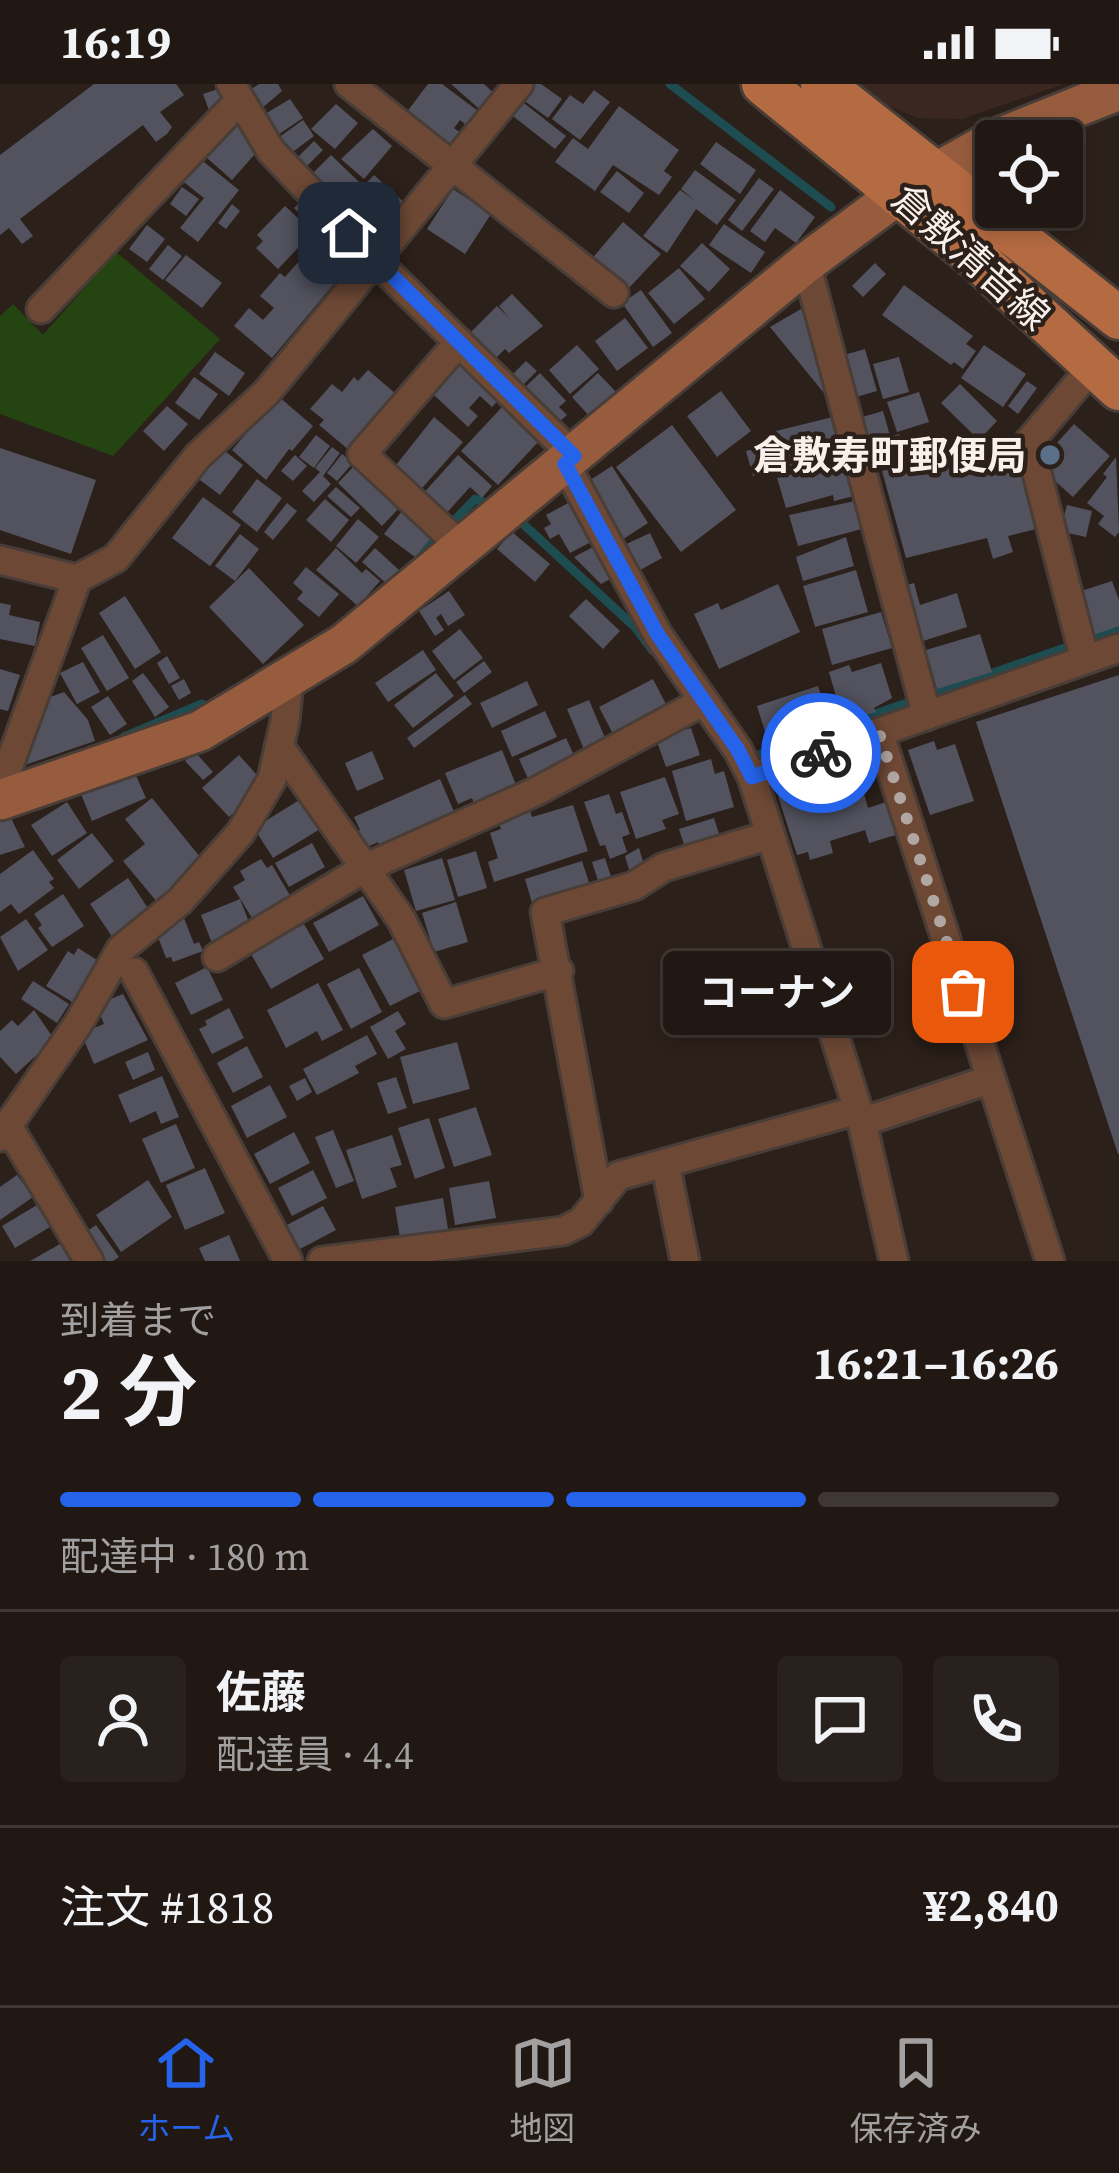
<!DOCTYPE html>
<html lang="ja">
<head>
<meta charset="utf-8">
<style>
  body { margin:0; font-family:"Source Serif 4","Noto Sans JP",serif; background:#29211d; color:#f1f3f6; height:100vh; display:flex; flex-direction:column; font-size:45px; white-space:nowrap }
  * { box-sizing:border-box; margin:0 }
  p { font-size:39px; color:#a2a0a0 }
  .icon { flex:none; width:66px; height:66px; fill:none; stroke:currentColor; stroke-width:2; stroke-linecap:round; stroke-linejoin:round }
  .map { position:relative; height:1177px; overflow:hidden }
  .details { display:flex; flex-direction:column; background:#211814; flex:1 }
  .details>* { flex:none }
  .controls { position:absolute; left:975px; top:36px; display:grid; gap:24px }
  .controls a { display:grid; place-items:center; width:108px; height:108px; border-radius:12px; background:#211814; box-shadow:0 6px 18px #0003,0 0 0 3px #3e3734; font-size:60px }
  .pin { position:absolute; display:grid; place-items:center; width:102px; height:102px; color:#fff; margin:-51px; border-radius:24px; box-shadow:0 6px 18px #0006 }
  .courier { position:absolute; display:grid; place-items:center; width:120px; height:120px; margin:-60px; border:9px solid #2563eb; border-radius:50%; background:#fff; color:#222; box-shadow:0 3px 15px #0007 }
  .bubble { position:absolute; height:84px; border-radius:12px; background:#211814; box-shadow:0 6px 18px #0003,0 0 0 3px #3e3734; font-size:39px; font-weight:700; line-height:84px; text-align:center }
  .overview em { font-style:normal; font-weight:700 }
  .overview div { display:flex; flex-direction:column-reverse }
  .overview { display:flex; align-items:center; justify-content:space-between; height:204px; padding:0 60px }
  h1 { font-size:78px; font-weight:700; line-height:90px }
  .bar { display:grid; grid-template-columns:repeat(4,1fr); gap:18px 12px; align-content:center; height:144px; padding:0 60px }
  .bar i { height:15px; border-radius:9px; background:#3e3734 }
  .bar .active { background:#2563eb }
  .bar p { grid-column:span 4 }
  .line { display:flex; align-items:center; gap:30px; padding:0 60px; border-top:3px solid #3e3734 }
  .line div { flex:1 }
  .round { display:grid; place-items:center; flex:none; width:126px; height:126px; border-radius:12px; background:#29211d }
  .status { display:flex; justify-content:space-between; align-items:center; height:84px; padding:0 60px; background:#211814; direction:ltr }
  .status svg { height:33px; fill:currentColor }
  .dock { display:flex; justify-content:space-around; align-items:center; height:168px; border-top:3px solid #3e3734; background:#211814; font-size:33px; color:#a2a0a0 }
  .dock a { display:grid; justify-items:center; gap:6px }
  .dock .active { color:#2563eb }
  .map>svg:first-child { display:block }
</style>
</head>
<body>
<div class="status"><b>16:19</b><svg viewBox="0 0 49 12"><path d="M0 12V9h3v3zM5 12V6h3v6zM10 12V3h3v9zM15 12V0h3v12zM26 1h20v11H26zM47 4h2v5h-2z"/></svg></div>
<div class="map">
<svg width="1119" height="1177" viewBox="0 0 1119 1177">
  <rect width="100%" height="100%" fill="#2c201a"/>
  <!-- built -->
  <path fill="#3a2820" d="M859,0H1063L962,35L918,34L884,20Z"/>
  <!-- green -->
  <path fill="#244511" d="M116,168L220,255L113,372L0,330V232L13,220L43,251Z"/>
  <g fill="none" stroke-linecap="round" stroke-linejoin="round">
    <!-- stream -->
    <path stroke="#1d4d51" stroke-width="9" d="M670,0L831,123
      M521,438L636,544L653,567
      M421,472L475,415L488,420
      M124,653L202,620
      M758,671L1119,545"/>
  </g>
  <!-- building -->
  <path fill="#535360" d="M94,0H176L184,11L160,28L172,43L167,50L156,58L143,41L20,135L33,152L22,160L9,144L0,151V71Z
    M259,0H278L282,7L254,31L242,12Z
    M428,0H442L482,30L471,45L460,36L454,44L466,53L450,74L400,37Z
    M451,0H484L499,14L485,30Z
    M533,0H541L562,15L548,34L522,15Z
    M218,5L225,23L210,29L203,10Z
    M594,6L610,18L580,56L552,35L570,11L583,20Z
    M290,15L303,34L273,54L260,33Z
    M520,16L566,52L555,65L509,29Z
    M336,20L358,39L335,65L311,45Z
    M619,22L679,66L664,87L672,93L659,111L613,81L595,107L555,78L573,54L588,65Z
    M303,36L314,52L290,70L278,54Z
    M233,37L262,62L232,96L198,66Z
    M373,45L392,62L364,95L341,75Z
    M314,57L323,66L307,82L298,73Z
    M716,58L756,86L740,110L700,80Z
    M194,70L239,106L198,158L180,144L204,114L176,92Z
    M331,71L359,98L338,120L309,93Z
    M695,86L736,116L717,141L696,125L667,169L643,152L680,106L694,116L681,105Z
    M617,87L644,109L629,129L600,108Z
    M374,91L408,122L386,147L351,115Z
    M759,94L774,105L742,147L728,136Z
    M182,103L199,115L186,132L170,120Z
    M453,105L491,130L465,170L427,145Z
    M780,106L815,133L796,159L775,144L765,158L750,147Z
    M303,115L323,135L314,144L294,124Z
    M232,120L240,127L226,145L218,139Z
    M285,122L313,148L278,185L256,164L263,157L257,151Z
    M623,138L661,170L626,207L590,177Z
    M724,140L765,168L751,189L709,161Z
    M147,141L165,155L147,178L129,165Z
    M702,159L730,185L709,208L680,182Z
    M168,161L182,172L163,196L149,185Z
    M307,168L338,195L272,274L234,242L249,224L263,236L274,224L260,212L280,189L285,193Z
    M186,171L222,199L202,224L165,196Z
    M875,179L886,190L863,213L852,202Z
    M679,184L705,215L674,240L648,209Z
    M904,201L973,252L966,260L976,267L963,285L954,278L951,281L882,231Z
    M641,206L672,249L653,263L622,219Z
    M512,210L543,242L509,269L505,265L492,278L466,253L497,222L509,234L499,222Z
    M801,225L832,305L824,309L770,243Z
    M625,234L648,264L617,287L595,257Z
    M577,261L599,285L570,310L549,286Z
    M984,261L1026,290L1003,323L961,294Z
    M865,265L877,307L849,315L837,273Z
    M215,268L245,289L229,312L199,290Z
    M899,273L909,308L883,315L873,280Z
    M464,276L502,312L492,323L480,312L469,324L478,332L468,343L433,310Z
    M526,277L537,287L517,307L506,297Z
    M368,286L396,310L349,366L319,341L324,336L310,325L332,300L342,308L354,293L358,297Z
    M540,289L566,317L559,323L567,331L552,344L519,309Z
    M598,289L618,310L591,334L572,313Z
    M194,293L218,310L199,336L175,319Z
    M1027,297L1037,304L1018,330L1008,322Z
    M960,300L997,337L979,356L941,319Z
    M721,307L751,347L717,373L687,332Z
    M919,308L929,338L897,348L887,318Z
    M278,312L313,342L292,367L289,365L266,396L232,366Z
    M167,322L188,340L164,367L143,347Z
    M503,322L540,356L498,401L461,367Z
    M883,327L890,352L899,350L903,362L866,373L855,335Z
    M837,332L846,368L753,392L746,367L775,359L772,348Z
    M434,333L463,358L415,412L389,390Z
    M1074,340L1110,372L1073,413L1037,381Z
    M672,341L736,426L681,468L616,383Z
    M316,351L330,362L314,384L299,373Z
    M1016,354L1040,444L1008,452L1013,468L993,475L987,454L906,474L882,387Z
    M217,361L243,381L220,411L196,393Z
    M332,363L340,369L323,392L331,400L314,418L302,407L320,388L315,384Z
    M0,364L96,396L71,470L0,446Z
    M342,370L353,379L337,397L327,389Z
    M295,371L307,382L293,397L281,387Z
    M458,371L492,402L482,414L470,403L443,433L420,413Z
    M1116,373L1119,448L1115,453L1098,440L1104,432L1087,419L1107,393L1103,390Z
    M356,380L400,423L382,442L338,399Z
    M830,380L831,385L841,382L843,390L851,388L858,411L834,417L833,411L786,424L777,394Z
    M612,382L648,439L617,459L581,402Z
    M257,395L282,414L257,448L232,428Z
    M336,403L360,424L351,433L327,412Z
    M203,413L241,441L210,482L172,454Z
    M325,415L349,436L331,458L306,436Z
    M572,417L593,457L570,469L559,450L550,455L544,444L551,440L546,431Z
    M855,417L862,445L798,462L789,431Z
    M287,419L297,427L273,456L264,448Z
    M1067,421L1092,427L1086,453L1054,446L1058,430L1064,432Z
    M402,427L433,452L415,473L384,450Z
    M358,435L379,453L356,479L336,462Z
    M512,448L550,480L535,498L497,465Z
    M650,449L662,474L633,490L620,463Z
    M240,450L259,465L235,497L215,482Z
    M846,453L854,482L803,497L796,473Z
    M597,461L614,493L601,500L574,473Z
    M336,464L362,489L366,485L380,497L358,522L316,486Z
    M375,464L399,486L387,500L362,478Z
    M306,483L339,510L319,533L297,515L303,508L293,499Z
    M249,484L304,541L263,580L209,523Z
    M856,486L868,528L815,543L803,502Z
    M1112,497L1119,516V542L1087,553L1072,510Z
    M914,499L920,521L957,509L967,543L923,557L919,546L910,549L897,504Z
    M778,500L800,548L719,585L694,530L718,519L721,526Z
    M449,507L465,531L448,542L441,530L436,534L444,546L435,552L419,527Z
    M125,512L161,568L135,585L99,529Z
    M586,515L620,547L603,565L569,532Z
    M0,519L11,521L9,531L40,538L35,562L0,555Z
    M881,528L892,564L832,581L822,545Z
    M460,545L483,574L454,596L432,567Z
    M980,550L992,588L937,605L926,566Z
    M103,551L129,594L107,607L81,564Z
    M423,566L436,586L388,618L375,599Z
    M167,572L180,594L169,600L157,579Z
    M484,577L492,588L464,609L456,598Z
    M83,578L100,608L77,620L60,589Z
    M881,579L892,614L874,624L876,628L843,637L829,588L849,581L852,588Z
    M0,585L20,591L8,627L0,625Z
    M143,589L169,623L155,633L132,597Z
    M436,589L454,612L413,644L394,621Z
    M1119,591V1070H1118L976,638Z
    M184,595L191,609L179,616L171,602Z
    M653,595L671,630L614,652L599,623Z
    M527,597L538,621L492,644L480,619Z
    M818,602L830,640L769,660L757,622Z
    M64,608L88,636L95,657L25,681L45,615Z
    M465,611L472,620L414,664L407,654Z
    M108,612L127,640L110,651L91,623Z
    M589,616L608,661L586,670L567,625Z
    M545,627L557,653L512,673L501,647Z
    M691,644L700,671L666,683L656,655Z
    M566,654L579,682L532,703L519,675Z
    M934,657L937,666L955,660L974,717L930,731L908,666Z
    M502,666L516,701L505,706L508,713L494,719L491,712L474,720L472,714L458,720L445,689Z
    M372,667L384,695L357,707L345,679Z
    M195,668L213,688L203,696L185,677Z
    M239,671L265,700L229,733L202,704Z
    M711,675L715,690L724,687L734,723L686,737L672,687Z
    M134,687L146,714L92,737L81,710Z
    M665,693L679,730L662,736L666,745L636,755L620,708Z
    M440,695L458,737L383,770L378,758L359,767L351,750L360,746L354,733Z
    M861,699L868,724L889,717L899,750L869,759L865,746L830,757L833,769L810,776L808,768L797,771L778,712L805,704L808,715Z
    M609,710L616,730L622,728L630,750L622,753L627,768L610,775L605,761L600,762L584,718Z
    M152,714L205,779L157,818L123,777L145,760L125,735Z
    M301,715L320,745L273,774L254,744Z
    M67,718L87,749L52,772L31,741Z
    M573,721L588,767L494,798L488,778L498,774L490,749L501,745L498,737L530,727L532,733Z
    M10,732L25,763L0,771V736Z
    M714,734L721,756L686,767L679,745Z
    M92,749L114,777L79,805L57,776Z
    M312,759L325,783L289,803L275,779Z
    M639,764L646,788L631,792L625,772Z
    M33,766L54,795L49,798L54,804L19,830L11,820L0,828V790Z
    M476,767L487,804L458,813L447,776Z
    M442,774L455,816L416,827L404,786Z
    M605,774L614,802L601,806L592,778Z
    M261,775L267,784L272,781L295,820L257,842L233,803L245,796L240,787Z
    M582,777L593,811L535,829L525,795Z
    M128,794L153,832L115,857L90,820Z
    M63,810L84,842L52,863L38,844L42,841L34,830Z
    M363,812L379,841L329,868L313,839Z
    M240,815L252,846L213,862L201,831Z
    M456,818L468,858L434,868L422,829Z
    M184,834L194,860L199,858L203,867L173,878L171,873L166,874L155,845Z
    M26,835L48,866L18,887L0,853Z
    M304,840L324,875L271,905L251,870Z
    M397,853L424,905L390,922L362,871Z
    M78,864L97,876V882L74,919L46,902L68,867L74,871Z
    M207,883L223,916L191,931L175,899Z
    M359,884L382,928L351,945L327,900Z
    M33,897L69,920L57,939L21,915Z
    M318,899L343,946L322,957L317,947L286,964L267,926Z
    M123,910L148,956L94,980L81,949L104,940L96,921Z
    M229,924L244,954L212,970L199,945L207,941L205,937Z
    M34,926L54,955L16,990L0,973V947L12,936L18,942Z
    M398,927L406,940L395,947L406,965L388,975L370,943Z
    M367,951L377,970L355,982L359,989L317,1011L303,985Z
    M457,958L470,1005L413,1020L400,973Z
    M247,962L263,993L233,1009L217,979Z
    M148,968L155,986L133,996L125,978Z
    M162,992L179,1033L161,1040L156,1027L130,1039L118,1011Z
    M396,993L407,1024L388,1030L377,999Z
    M305,994L312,1008L297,1017L289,1002Z
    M270,1001L287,1033L247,1054L231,1022Z
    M476,1023L492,1071L454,1083L438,1035Z
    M429,1034L445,1084L415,1095L398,1044Z
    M176,1040L195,1084L161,1099L142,1055Z
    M333,1046L354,1097L336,1104L315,1053Z
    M294,1048L310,1079L270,1100L254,1070Z
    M392,1051L402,1081L390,1084L397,1103L362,1115L346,1066Z
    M205,1084L225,1129L185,1146L166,1101Z
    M313,1086L327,1114L292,1132L278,1104Z
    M17,1091L33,1113L0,1136V1103Z
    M148,1096L172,1133L121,1168L96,1131Z
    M489,1097L496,1134L455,1141L449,1104Z
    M443,1114L449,1151L401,1160L395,1123Z
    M37,1121L50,1143L15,1164L2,1142Z
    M323,1122L336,1146L300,1165L287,1141Z
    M96,1141L119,1173L113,1177H102L83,1150Z
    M229,1151L240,1177H205L199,1164Z
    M60,1160L70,1177H30Z"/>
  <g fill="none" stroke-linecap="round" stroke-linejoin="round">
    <defs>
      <path id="street" d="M231,0L271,67L375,176L574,372
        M349,0L614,209
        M806,179L927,632
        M41,225L240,16
        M459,258L362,370L463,464
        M565,380L658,551L738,666L752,693L862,1038L894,1177
        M0,476L77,495
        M1085,576L1029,358L1093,282
        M879,648L1050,1177
        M279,662L401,835L444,920L559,887
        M752,693L1119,564
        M4,714L8,684L77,495L116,474L198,372L267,308L519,0
        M217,873L365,784L537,707L704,617
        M134,888L288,1177
        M862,1038L991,995
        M8,1042L89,1177
        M0,1053L78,940L121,865L180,817L241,748L272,695L285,637L289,597
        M665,1079L685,1177
        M599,1117L545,828L634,802L664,783L770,751
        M322,1177L563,1147L581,1138L618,1092L858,1026"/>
      <path id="secondary" d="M0,716L200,647L344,560L806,179L900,109L994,56L1119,6"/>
      <path id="primary" d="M763,0L974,172L1119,305
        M822,0L1119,234"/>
    </defs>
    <!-- street casing -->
    <use href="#street" stroke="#493d37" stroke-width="33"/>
    <!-- secondary casing -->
    <use href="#secondary" stroke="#493d37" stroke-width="45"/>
    <!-- primary casing -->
    <use href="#primary" stroke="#493d37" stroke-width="48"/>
    <!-- street -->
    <use href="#street" stroke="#6d4835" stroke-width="27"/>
    <!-- secondary -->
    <use href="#secondary" stroke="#965c3d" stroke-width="39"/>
    <!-- primary -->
    <use href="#primary" stroke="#b56b42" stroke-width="42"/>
  </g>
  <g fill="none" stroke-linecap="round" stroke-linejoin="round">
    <!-- done -->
    <path stroke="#b1a7a2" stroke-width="12" stroke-dasharray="0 21.6" d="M821,669L879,649L963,908"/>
    <!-- route -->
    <path stroke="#2563eb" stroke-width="15" d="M349,149L574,372L565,380L658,551L738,666L752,693L821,669"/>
  </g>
  <!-- markers -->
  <circle fill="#5c6f8a" stroke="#2c201a" stroke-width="4.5" cx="1050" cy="371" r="12"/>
  <g text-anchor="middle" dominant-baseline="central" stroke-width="9" stroke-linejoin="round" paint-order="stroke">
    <!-- street labels -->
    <g font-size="39" fill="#f9f0ec" stroke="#2c201a">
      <text transform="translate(971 173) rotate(42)">倉敷清音線</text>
    </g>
    <!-- poi labels -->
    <g font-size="39" font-weight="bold" fill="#f9f0ec" stroke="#2c201a" text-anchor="end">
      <text x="1026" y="371">倉敷寿町郵便局</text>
    </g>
  </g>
</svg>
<div class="controls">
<a><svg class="icon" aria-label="locate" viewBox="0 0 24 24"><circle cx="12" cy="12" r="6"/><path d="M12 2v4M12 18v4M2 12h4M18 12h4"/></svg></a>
</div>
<div class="pin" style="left:963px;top:908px;background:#ea580c"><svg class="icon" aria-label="bag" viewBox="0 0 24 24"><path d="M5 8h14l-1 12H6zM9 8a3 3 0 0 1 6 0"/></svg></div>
<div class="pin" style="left:349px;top:149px;background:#1f2937"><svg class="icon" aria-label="home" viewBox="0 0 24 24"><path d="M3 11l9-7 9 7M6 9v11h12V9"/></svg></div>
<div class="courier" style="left:821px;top:669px"><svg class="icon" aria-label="bike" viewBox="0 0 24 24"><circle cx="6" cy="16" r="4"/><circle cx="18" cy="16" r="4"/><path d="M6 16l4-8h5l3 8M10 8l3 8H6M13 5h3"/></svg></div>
<div class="bubble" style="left:663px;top:867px;width:228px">コーナン</div>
</div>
<section class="details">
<div class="overview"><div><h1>2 分</h1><p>到着まで</p></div><em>16:21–16:26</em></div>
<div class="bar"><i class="active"></i><i class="active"></i><i class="active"></i><i></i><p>配達中 · 180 m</p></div>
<div class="line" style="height:216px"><a class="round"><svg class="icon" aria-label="person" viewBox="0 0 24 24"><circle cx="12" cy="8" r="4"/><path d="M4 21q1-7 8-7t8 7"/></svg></a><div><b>佐藤</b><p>配達員 · 4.4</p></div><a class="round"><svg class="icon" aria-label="chat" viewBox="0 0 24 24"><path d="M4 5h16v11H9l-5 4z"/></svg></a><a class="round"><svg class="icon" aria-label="phone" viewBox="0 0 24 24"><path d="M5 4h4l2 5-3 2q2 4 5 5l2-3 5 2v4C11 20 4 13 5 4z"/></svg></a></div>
<div class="line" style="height:156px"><div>注文 #1818</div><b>¥2,840</b></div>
</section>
<nav class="dock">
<a class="active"><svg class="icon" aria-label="home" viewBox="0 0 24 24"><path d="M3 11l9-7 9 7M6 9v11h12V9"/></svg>ホーム</a>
<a><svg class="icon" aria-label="map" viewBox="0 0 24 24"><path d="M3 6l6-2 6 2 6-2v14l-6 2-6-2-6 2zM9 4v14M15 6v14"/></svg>地図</a>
<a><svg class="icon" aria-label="saved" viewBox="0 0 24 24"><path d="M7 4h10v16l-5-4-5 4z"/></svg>保存済み</a>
</nav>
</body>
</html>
